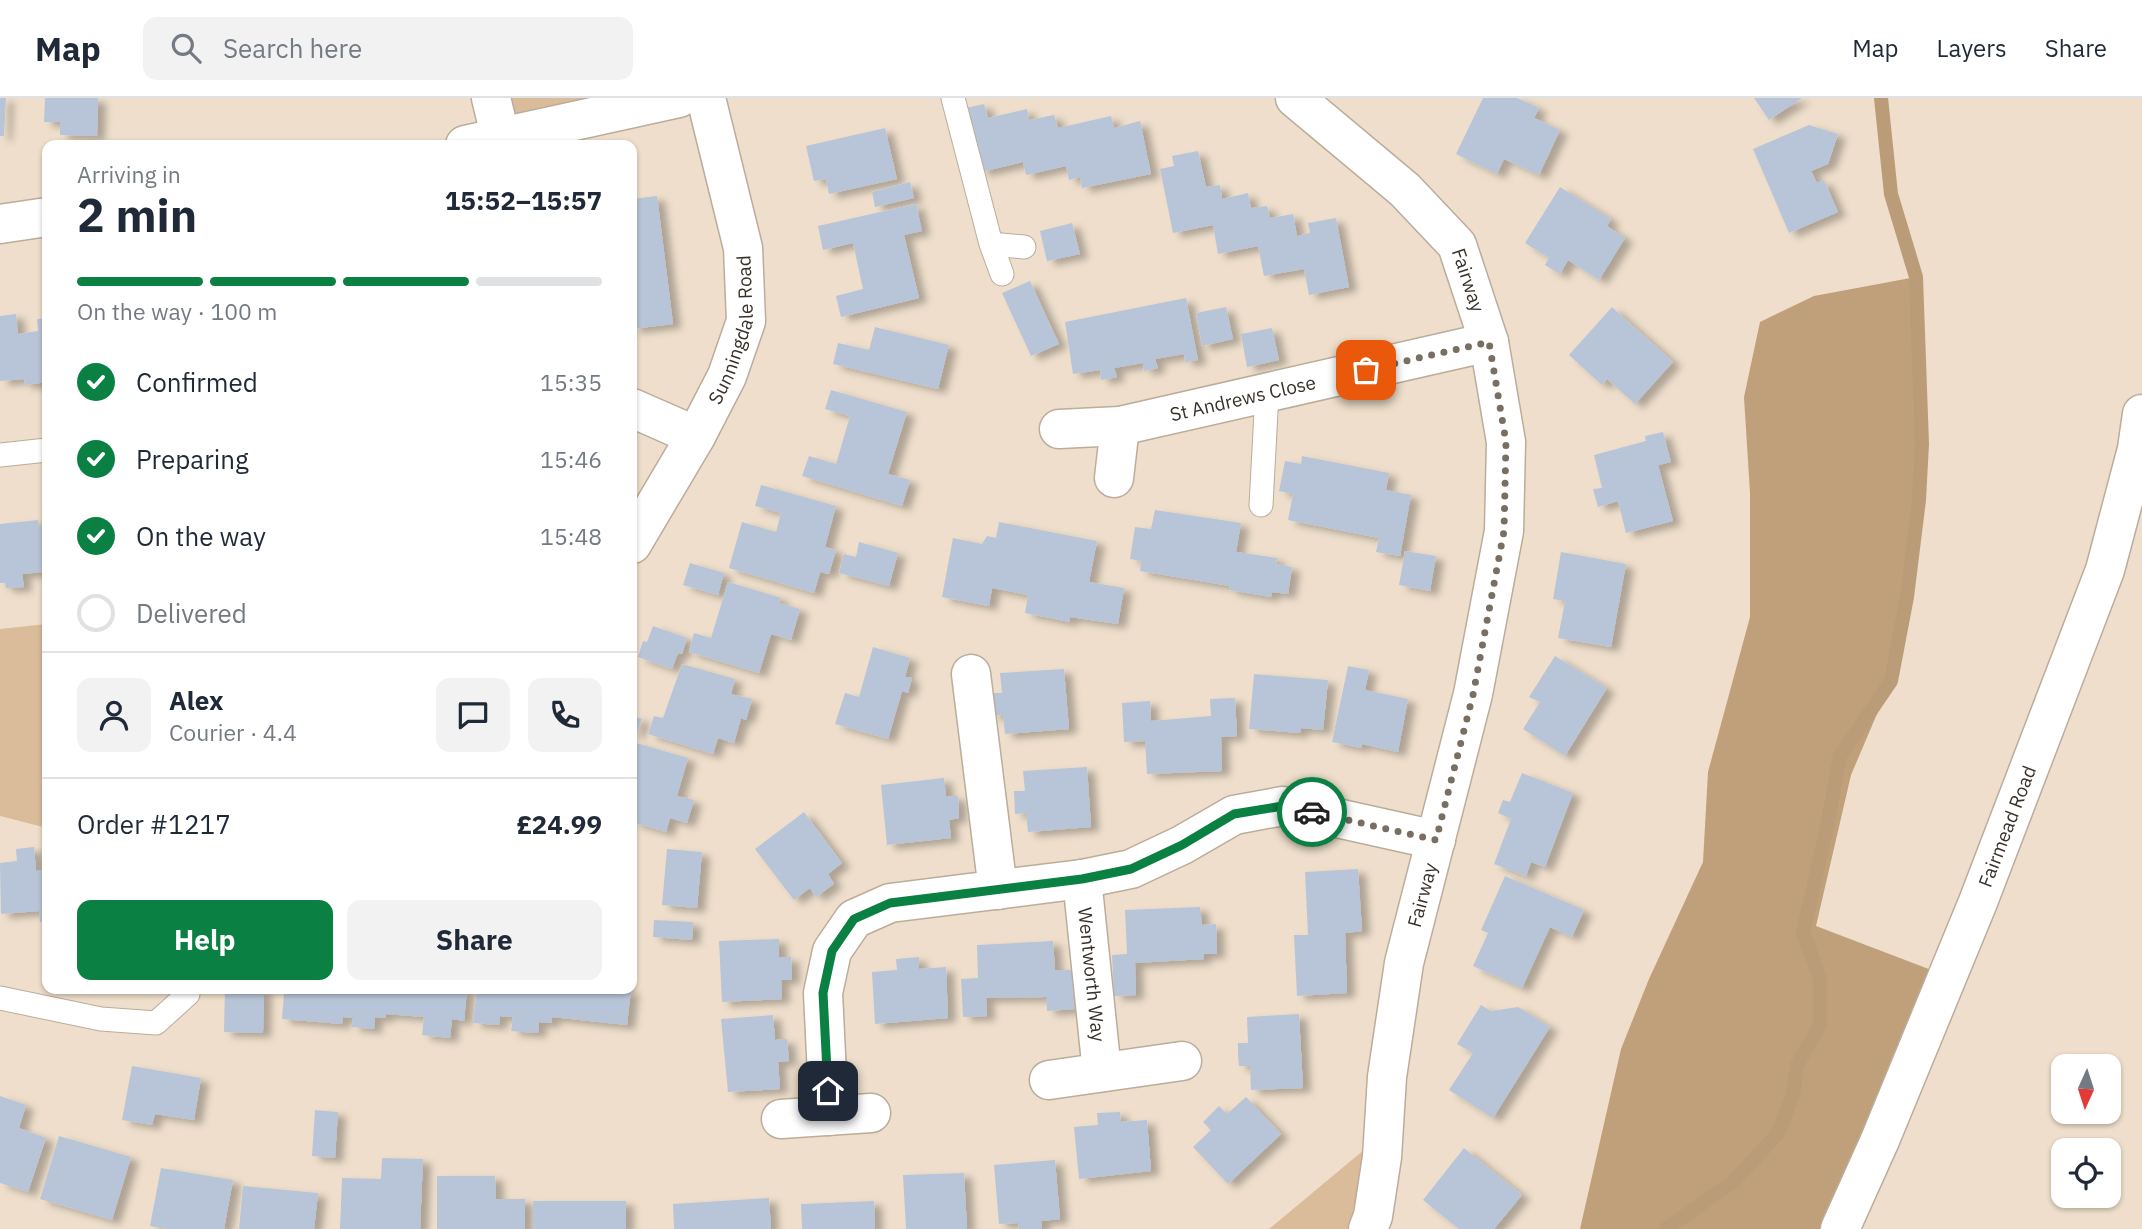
<!DOCTYPE html>
<html lang="en">
<head>
<meta charset="utf-8">
<style>
  body { margin:0; font-family:"IBM Plex Sans",sans-serif; background:#f2f2f3; color:#1f2937; height:100vh; display:flex; flex-direction:column; font-size:26px; white-space:nowrap }
  * { box-sizing:border-box; margin:0 }
  p { font-size:23px; color:#747a83 }
  .icon { flex:none; width:38px; height:38px; fill:none; stroke:currentColor; stroke-width:2; stroke-linecap:round; stroke-linejoin:round }
  .map { position:relative; flex:1; overflow:hidden }
  .sheet { position:absolute; left:42px; top:42px; width:595px; height:854px; display:flex; flex-direction:column; background:#fff; border-radius:14px; box-shadow:0 2px 5px #0004 }
  .sheet>* { flex:none }
  .needle { width:46px; rotate:183deg }
  .tools { position:absolute; left:2051px; top:956px; display:grid; gap:14px }
  .tools a { display:grid; place-items:center; width:70px; height:70px; border-radius:14px; background:#fff; box-shadow:0 2px 5px #0004; font-size:35px }
  .pin { position:absolute; display:grid; place-items:center; width:60px; height:60px; color:#fff; margin:-30px; border-radius:14px; box-shadow:0 4px 10px #0006 }
  .courier { position:absolute; display:grid; place-items:center; width:70px; height:70px; margin:-35px; border:5px solid #0b8043; border-radius:50%; background:#fff; color:#222; box-shadow:0 2px 9px #0007 }
  .head em { font-style:normal; font-weight:700 }
  .head div { display:flex; flex-direction:column-reverse }
  .head { display:flex; align-items:center; justify-content:space-between; height:119px; padding:0 35px }
  h1 { font-size:46px; font-weight:700; line-height:52px }
  .bar { display:grid; grid-template-columns:repeat(4,1fr); gap:10px 7px; align-content:center; height:84px; padding:0 35px }
  .bar i { height:9px; border-radius:5px; background:#e0e1e3 }
  .bar .current { background:#0b8043 }
  .bar p { grid-column:span 4 }
  .line { display:flex; align-items:center; gap:18px; padding:0 35px; border-top:2px solid #e0e1e3 }
  .line div { flex:1 }
  .round { display:grid; place-items:center; flex:none; width:74px; height:74px; border-radius:14px; background:#f2f2f3 }
  ol { padding:0 35px; list-style:none }
  li { display:flex; align-items:center; gap:21px; height:77px }
  li p { margin-inline-start:auto }
  li .icon { padding:7px; border-radius:50%; background:#0b8043; color:#fff; stroke-width:4 }
  li:last-child { color:#747a83 }
  li i { width:38px; height:38px; border:4px solid #e0e1e3; border-radius:50% }
  .button { display:flex; gap:14px; margin-top:auto; padding:14px 35px }
  .button a { flex:1; height:80px; border-radius:14px; background:#0b8043; color:#fff; font-size:28px; font-weight:700; line-height:80px; text-align:center }
  .button a+a { background:#f2f2f3; color:#1f2937 }
  header { display:flex; align-items:center; gap:42px; box-sizing:border-box; height:98px; padding:0 35px; background:#fff; border-bottom:2px solid #e0e1e3 }
  header strong { font-size:33px }
  nav { display:flex; gap:38px; margin-inline-start:auto; font-size:24px }
  .search { width:490px; height:63px; background:#f2f2f3; display:flex; align-items:center; gap:18px; box-sizing:border-box; padding:0 24px; border-radius:14px; color:#747a83; font-size:26px }
  .map>svg:first-child { display:block }
</style>
</head>
<body>
<header>
<strong>Map</strong>
<div class="search"><svg class="icon" aria-label="search" viewBox="0 0 24 24"><circle cx="10" cy="10" r="6"/><path d="M15 15l6 6"/></svg>Search here</div>
<nav><a>Map</a><a>Layers</a><a>Share</a></nav>
</header>
<div class="map">
<svg width="2142" height="1131" viewBox="0 0 2142 1131">
  <defs>
    <filter id="shadow"><feDropShadow dx="8" dy="4.5" stdDeviation="3.5" flood-color="#0004"/></filter>
  </defs>
  <rect width="100%" height="100%" fill="#eedecb"/>
  <!-- green -->
  <path fill="#dabc9a" d="M491,0H679L501,41Z
    M47,526V730L0,718V531Z
    M1383,1036L1368,1131H1269Z"/>
  <!-- forest -->
  <path fill="#bfa07b" d="M1916,179L1920,376L1891,583L1851,677L1816,828L1947,878L1840,1131H1580L1621,951L1649,881L1703,764L1708,674L1750,519V395L1744,299L1760,224L1814,198Z"/>
  <g fill="none" stroke-linecap="round" stroke-linejoin="round">
    <!-- stream -->
    <path stroke="#bb9c78" stroke-width="14" d="M1666,1131L1734,1083L1779,1034L1793,996L1797,967L1820,927V881L1803,834L1826,734L1840,658L1891,583L1907,499L1919,402L1922,346L1916,179L1891,96L1881,0"/>
  </g>
  <!-- building -->
  <path fill="#b8c5d8" filter="url(#shadow)" d="M0,0H6L4,38H0Z
    M45,0H98L97,38L60,37V24H44Z
    M1483,0H1517L1539,10L1534,20L1560,32L1539,77L1504,61L1497,76L1456,56Z
    M1754,0H1802L1769,22Z
    M984,6L988,20L1027,11L1029,22L1054,17L1058,30L1111,18L1114,30L1140,23L1151,76L1082,90L1080,79L1069,82L1066,68L1026,77L1023,64L981,74L966,10Z
    M1809,27L1838,36L1828,66L1811,73L1817,85L1824,82L1838,114L1789,135L1753,51Z
    M885,30L897,81L829,96L826,81L814,83L806,48Z
    M1198,53L1206,89L1220,87L1222,101L1248,95L1251,110L1267,108L1270,120L1293,116L1297,138L1310,135L1308,125L1336,120L1349,189L1309,197L1304,171L1264,178L1258,148L1218,156L1213,127L1173,135L1160,71L1174,68L1172,58Z
    M910,84L914,100L875,109L872,94Z
    M1560,89L1611,121L1607,128L1625,140L1599,182L1568,162L1560,176L1545,167L1549,160L1525,145Z
    M657,98L673,226L632,231V101Z
    M916,106L922,133L904,137L919,200L841,219L836,198L863,191L853,145L823,152L818,128Z
    M1072,125L1080,156L1047,163L1040,133Z
    M1030,183L1059,246L1031,258L1002,195Z
    M1186,200L1198,262L1185,264L1184,256L1155,261L1158,270L1144,273L1143,265L1114,270L1117,279L1101,282L1100,272L1073,276L1065,224Z
    M1226,209L1233,241L1202,248L1196,215Z
    M1612,209L1673,264L1635,306L1607,281L1602,287L1569,257Z
    M16,216L18,236L38,233L37,221L47,220V284L25,287L24,281L0,283V218Z
    M875,229L949,247L938,291L833,266L838,245L869,252Z
    M1272,230L1279,262L1247,269L1241,236Z
    M831,292L907,314L888,376L910,382L902,408L802,378L809,358L836,366L850,318L825,311Z
    M1663,334L1671,364L1658,367L1673,423L1626,435L1618,403L1598,409L1593,391L1602,390L1594,357L1646,343L1645,338Z
    M1302,358L1389,375L1386,392L1411,397L1400,458L1376,454L1379,440L1288,422L1293,396L1279,393L1285,363L1301,366Z
    M761,387L836,408L825,449L836,452L829,476L820,474L814,495L729,470L742,424L776,434L781,415L755,408Z
    M1155,412L1241,425L1236,454L1277,460L1276,466L1292,469L1288,496L1272,494L1271,499L1229,492L1230,488L1140,473L1141,463L1130,461L1135,429L1151,431Z
    M38,422V428L47,427V495H46L43,474L22,476L24,489L6,490L5,485H0V426Z
    M999,424L1097,443L1089,484L1124,490L1118,526L1070,519V524L1025,515L1028,497L992,490L989,508L942,499L953,440L982,446L987,438L996,440Z
    M859,444L898,455L889,488L839,475L844,456L856,459Z
    M1405,453L1436,458L1430,493L1399,487Z
    M1561,454L1626,466L1611,549L1558,540L1565,503L1553,501Z
    M690,465L724,475L718,497L683,487Z
    M728,484L781,500L779,505L800,511L791,542L771,536L759,575L689,554L694,535L711,540Z
    M653,528L687,540L682,556L678,555L672,571L638,559L643,543L647,544Z
    M873,549L910,560L905,579L912,580L908,595L902,593L888,641L835,626L845,595L859,599Z
    M1555,558L1607,590L1565,658L1523,631L1540,604L1529,599Z
    M682,566L735,581L731,596L752,601L746,622L741,620L734,645L718,640L713,656L648,636L654,618L663,620Z
    M1348,568L1369,572L1365,592L1408,601L1398,654L1362,646L1361,650L1332,644Z
    M1064,571L1069,631L1005,636L1003,617L992,618L991,595H1002L1000,575Z
    M1254,576L1328,582L1323,632L1301,630L1300,635L1249,631Z
    M1235,600L1237,638L1221,639L1222,673L1147,676L1145,643L1124,644L1122,605L1150,603L1151,623L1211,618L1210,601Z
    M632,618L642,621L636,637L632,636Z
    M633,644L688,660L677,698L694,702L687,725L670,720L666,734L632,724Z
    M1087,669L1091,729L1028,734L1026,715L1015,716L1014,693H1025L1023,673Z
    M1522,675L1573,695L1545,769L1531,764L1526,778L1494,766L1511,721L1498,715L1503,702L1510,704Z
    M944,680L946,698H958L959,720L949,722L951,740L887,747L881,687Z
    M804,714L842,765L828,776L834,786L816,799L810,790L794,802L755,751Z
    M34,749L36,773L47,772V824H40L39,813L1,816L0,765L17,763L16,751Z
    M667,751L702,754L697,810L662,807Z
    M1358,771L1362,833L1345,835L1347,895L1297,898L1294,837H1308L1305,774Z
    M1505,778L1584,812L1572,839L1550,829L1522,890L1473,868L1488,835L1481,832Z
    M1200,809L1202,827L1216,826L1217,856H1204V861L1135,865L1136,897L1114,898L1112,857L1127,856L1125,812Z
    M654,822L693,824L692,842L653,839Z
    M779,841V859H791L792,882H781L782,901L722,904L719,843Z
    M1053,843L1055,872H1073L1076,911L1047,913L1046,899L986,900L987,918L963,919L961,881L978,880L977,847Z
    M919,859V871L946,869L948,920L875,926L872,874L897,872L896,861Z
    M225,891H264L263,935L224,934Z
    M288,891H467L464,923L452,921L450,940L422,937L424,919L386,916V920L375,919L374,931L352,929L353,920L343,919L342,926L282,921L284,895H287Z
    M477,891H631L627,927L552,919V925L539,924L538,935L511,933L513,919L500,918L499,927L473,925Z
    M1481,907L1491,913L1518,909L1550,929L1493,1020L1449,992L1473,955L1457,946Z
    M1299,916L1303,990L1251,992L1250,968H1239L1238,956V945H1248L1247,919Z
    M773,917L775,942L787,941L789,963L778,964L780,991L728,994L721,921Z
    M132,968L201,980L194,1022L155,1016L152,1027L122,1022Z
    M0,998L26,1007L19,1030L46,1040L28,1094L0,1085Z
    M1246,999L1281,1036L1228,1086L1193,1049L1211,1032L1203,1024L1219,1008L1227,1016Z
    M315,1012L338,1014L335,1060L312,1058Z
    M1120,1014L1121,1024L1147,1022L1151,1073L1079,1081L1074,1029L1098,1027L1097,1015Z
    M59,1038L131,1059L112,1122L40,1101Z
    M1464,1050L1522,1097L1494,1131H1459L1423,1102Z
    M382,1060L423,1061L420,1131H340L342,1080L381,1081Z
    M1055,1062L1060,1121L1041,1123L1042,1131H1019L1018,1125L999,1126L994,1067Z
    M161,1070L233,1082L224,1131H168L150,1128Z
    M964,1075L967,1131H906L903,1077Z
    M437,1078H495L496,1101H525V1131H437Z
    M243,1088L318,1095L314,1131H239Z
    M769,1100L771,1131H674L673,1106Z
    M533,1103H626V1131H533Z
    M874,1103L875,1131H802L801,1106Z"/>
  <g fill="none" stroke-linecap="round" stroke-linejoin="round">
    <defs>
      <path id="lane" d="M953,0L991,146L1002,176
        M991,146L1024,149
        M0,357L47,352
        M1261,407L1267,295
        M0,900L101,921L156,925L188,896V891"/>
      <g id="street">
        <path d="M491,0L501,41"/>
        <path id="s1" d="M1295,0L1405,92L1457,147L1489,244L1506,344L1504,433L1473,596L1404,865L1387,979L1382,1059L1373,1118L1368,1131"/>
        <path d="M465,47L679,0"/>
        <path d="M0,126L47,119"/>
        <path d="M632,310L696,338"/>
        <path id="s2" d="M1059,331L1120,328L1489,244"/>
        <path d="M1114,380L1120,328"/>
        <path id="s3" d="M632,446L696,338L727,278L746,223L743,150L706,0"/>
        <path d="M971,576L998,792"/>
        <path id="s4" d="M1082,781L1102,974"/>
        <path d="M1049,982L1182,963"/>
        <path d="M829,1018L823,895L832,853L854,821L890,805L1082,781L1131,771L1182,747L1234,717L1283,708L1436,742"/>
        <path d="M781,1021L871,1015"/>
        <path id="s5" d="M1840,1131L1880,1042L1978,804L2105,472L2137,351L2142,316"/>
      </g>
    </defs>
    <!-- lane casing -->
    <use href="#lane" stroke="#bcac9b" stroke-width="25"/>
    <!-- street casing -->
    <use href="#street" stroke="#bcac9b" stroke-width="41"/>
    <!-- lane -->
    <use href="#lane" stroke="#fff" stroke-width="23"/>
    <!-- street -->
    <use href="#street" stroke="#fff" stroke-width="38"/>
  </g>
  <g fill="none" stroke-linecap="round" stroke-linejoin="round">
    <!-- done -->
    <path stroke="#786e62" stroke-width="7" stroke-dasharray="0 12.6" d="M1312,714L1436,742L1473,597L1504,433L1506,344L1489,244L1366,272"/>
    <!-- route -->
    <path stroke="#0b8043" stroke-width="9" d="M828,993L823,895L832,853L854,821L890,805L1082,781L1131,771L1182,747L1234,716L1283,708L1312,714"/>
  </g>
  <g text-anchor="middle" dominant-baseline="central" stroke-width="6" stroke-linejoin="round" paint-order="stroke">
    <!-- street labels -->
    <g font-size="19" fill="#38312a" stroke="#fff">
      <text stroke="none"><textPath href="#s1" startOffset="256">Fairway</textPath></text>
      <text stroke="none"><textPath href="#s3" startOffset="240">Sunningdale Road</textPath></text>
      <text stroke="none"><textPath href="#s2" startOffset="187">St Andrews Close</textPath></text>
      <text stroke="none"><textPath href="#s5" startOffset="436">Fairmead Road</textPath></text>
      <text transform="translate(1422 797) rotate(-75)">Fairway</text>
      <text stroke="none"><textPath href="#s4" startOffset="96">Wentworth Way</textPath></text>
    </g>
  </g>
</svg>
<div class="tools">
<a><svg class="needle" viewBox="-14 -14 28 28"><path d="M0-13l5 13h-10z" fill="#e53935"/><path d="M0 13l5-13h-10z" fill="#747a83"/></svg></a>
<a><svg class="icon" aria-label="locate" viewBox="0 0 24 24"><circle cx="12" cy="12" r="6"/><path d="M12 2v4M12 18v4M2 12h4M18 12h4"/></svg></a>
</div>
<div class="pin" style="left:1366px;top:272px;background:#ea580c"><svg class="icon" aria-label="bag" viewBox="0 0 24 24"><path d="M5 8h14l-1 12H6zM9 8a3 3 0 0 1 6 0"/></svg></div>
<div class="pin" style="left:828px;top:993px;background:#1f2937"><svg class="icon" aria-label="home" viewBox="0 0 24 24"><path d="M3 11l9-7 9 7M6 9v11h12V9"/></svg></div>
<div class="courier" style="left:1312px;top:714px"><svg class="icon" aria-label="car" viewBox="0 0 24 24"><path d="M5 17H2v-5l4-1 3-4h7l3 4 3 1v5h-3M9 17h6M6 11h13"/><circle cx="7" cy="17" r="2"/><circle cx="17" cy="17" r="2"/></svg></div>
<section class="sheet">
<div class="head"><div><h1>2 min</h1><p>Arriving in</p></div><em>15:52–15:57</em></div>
<div class="bar"><i class="current"></i><i class="current"></i><i class="current"></i><i></i><p>On the way · 100 m</p></div>
<ol>
<li><svg class="icon" aria-label="check" viewBox="0 0 24 24"><path d="M5 12l5 5 9-10"/></svg>Confirmed<p>15:35</p></li>
<li><svg class="icon" aria-label="check" viewBox="0 0 24 24"><path d="M5 12l5 5 9-10"/></svg>Preparing<p>15:46</p></li>
<li><svg class="icon" aria-label="check" viewBox="0 0 24 24"><path d="M5 12l5 5 9-10"/></svg>On the way<p>15:48</p></li>
<li><i></i>Delivered</li>
</ol>
<div class="line" style="height:126px"><a class="round"><svg class="icon" aria-label="person" viewBox="0 0 24 24"><circle cx="12" cy="8" r="4"/><path d="M4 21q1-7 8-7t8 7"/></svg></a><div><b>Alex</b><p>Courier · 4.4</p></div><a class="round"><svg class="icon" aria-label="chat" viewBox="0 0 24 24"><path d="M4 5h16v11H9l-5 4z"/></svg></a><a class="round"><svg class="icon" aria-label="phone" viewBox="0 0 24 24"><path d="M5 4h4l2 5-3 2q2 4 5 5l2-3 5 2v4C11 20 4 13 5 4z"/></svg></a></div>
<div class="line" style="height:91px"><div>Order #1217</div><b>£24.99</b></div>
<div class="button"><a>Help</a><a>Share</a></div>
</section>
</div>
</body>
</html>
